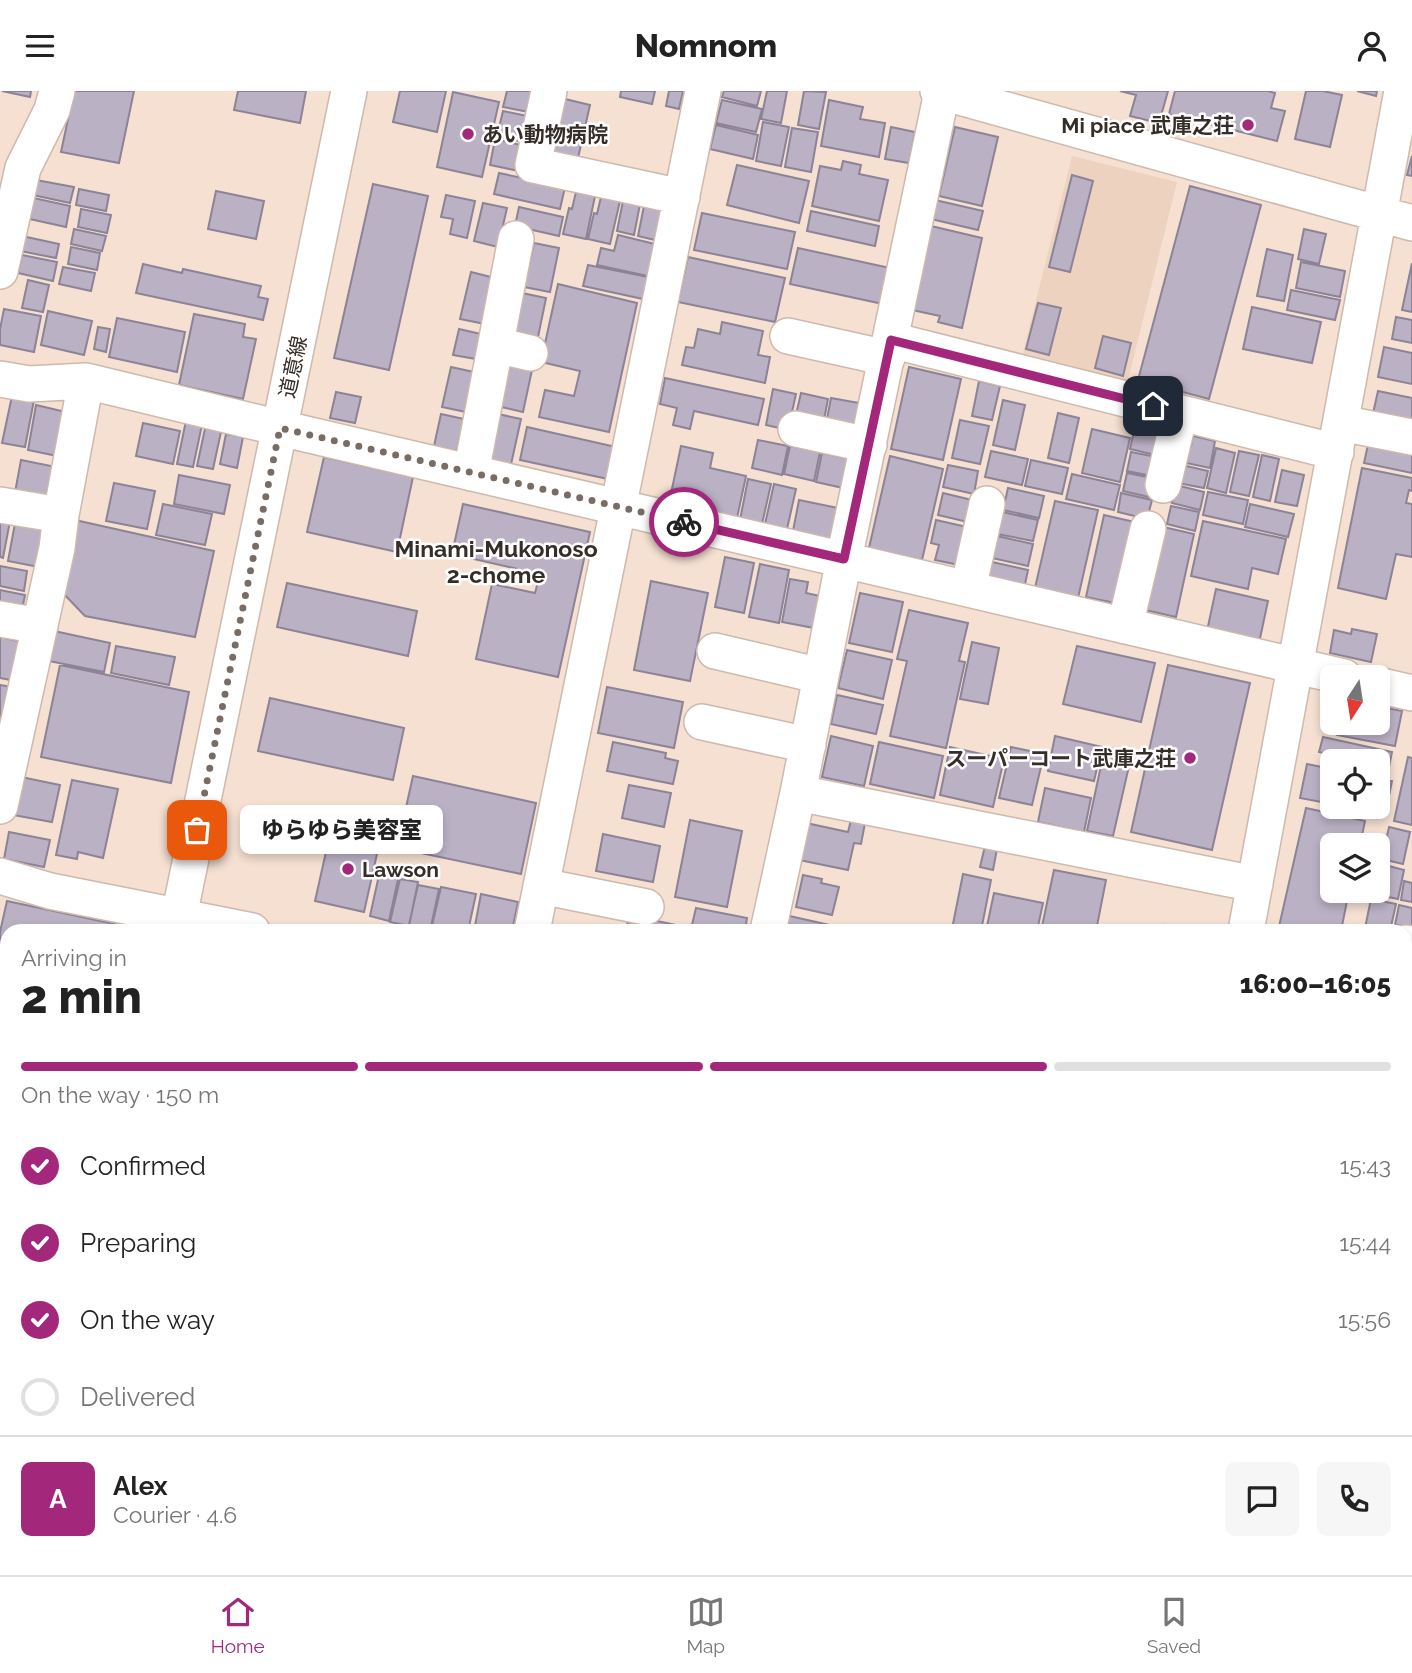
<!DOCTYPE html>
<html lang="en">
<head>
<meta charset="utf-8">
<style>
  body { margin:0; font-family:Raleway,"Noto Sans JP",sans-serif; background:#f6f6f6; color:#222; height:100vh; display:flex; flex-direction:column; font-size:26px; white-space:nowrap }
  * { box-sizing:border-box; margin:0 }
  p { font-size:23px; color:#767676 }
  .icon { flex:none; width:38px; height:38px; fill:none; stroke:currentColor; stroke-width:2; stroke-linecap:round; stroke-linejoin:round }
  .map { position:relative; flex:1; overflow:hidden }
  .sheet { position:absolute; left:0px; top:833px; width:1412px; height:651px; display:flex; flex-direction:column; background:#fff; border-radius:21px 21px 0 0; box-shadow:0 4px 10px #0003 }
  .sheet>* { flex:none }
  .needle { width:46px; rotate:192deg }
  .controls { position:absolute; left:1320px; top:574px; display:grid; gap:14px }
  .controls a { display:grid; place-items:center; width:70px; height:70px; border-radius:10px; background:#fff; box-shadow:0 4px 10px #0003; font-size:35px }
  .pin { position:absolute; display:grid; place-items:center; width:60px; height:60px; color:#fff; margin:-30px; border-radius:14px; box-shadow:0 4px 10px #0006 }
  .courier { position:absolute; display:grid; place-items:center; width:70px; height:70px; margin:-35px; border:5px solid #a3277a; border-radius:50%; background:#fff; color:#222; box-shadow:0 2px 9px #0007 }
  .bubble { position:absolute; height:49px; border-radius:10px; background:#fff; box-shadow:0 4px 10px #0003; font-size:23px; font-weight:800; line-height:49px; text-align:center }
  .summary em { font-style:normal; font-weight:800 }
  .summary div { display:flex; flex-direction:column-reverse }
  .summary { display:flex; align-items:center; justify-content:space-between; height:119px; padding:0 21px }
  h1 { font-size:46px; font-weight:800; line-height:52px }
  .bar { display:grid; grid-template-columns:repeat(4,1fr); gap:10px 7px; align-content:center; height:84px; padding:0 21px }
  .bar i { height:9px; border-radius:5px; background:#e0e0e0 }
  .bar .on { background:#a3277a }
  .bar p { grid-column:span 4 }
  .line { display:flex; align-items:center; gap:18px; padding:0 21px; border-top:2px solid #e0e0e0 }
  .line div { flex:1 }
  .round { display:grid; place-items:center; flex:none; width:74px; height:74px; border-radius:10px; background:#f6f6f6 }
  ol { padding:0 21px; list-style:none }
  li { display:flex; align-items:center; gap:21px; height:77px }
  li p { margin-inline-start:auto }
  li .icon { padding:7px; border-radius:50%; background:#a3277a; color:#fff; stroke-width:4 }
  li:last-child { color:#767676 }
  li i { width:38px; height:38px; border:4px solid #e0e0e0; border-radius:50% }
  header { display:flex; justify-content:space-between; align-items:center; height:91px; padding:0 21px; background:#fff; font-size:32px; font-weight:800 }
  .tab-bar { display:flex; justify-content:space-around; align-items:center; height:98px; border-top:2px solid #e0e0e0; background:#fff; font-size:19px; color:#767676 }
  .tab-bar a { display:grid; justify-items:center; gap:4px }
  .tab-bar .on { color:#a3277a }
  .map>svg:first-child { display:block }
</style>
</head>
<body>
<header><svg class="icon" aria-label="menu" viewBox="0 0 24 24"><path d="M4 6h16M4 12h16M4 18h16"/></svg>Nomnom<svg class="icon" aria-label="person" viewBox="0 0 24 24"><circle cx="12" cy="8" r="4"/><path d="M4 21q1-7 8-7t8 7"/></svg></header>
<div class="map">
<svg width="1412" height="1484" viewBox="0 0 1412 1484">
  <rect width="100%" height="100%" fill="#f5e0d2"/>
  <!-- built -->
  <path fill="#edd2c0" d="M1072,65L1177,91L1128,289L1023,262Z"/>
  <!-- building -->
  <path fill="#bab1c5" stroke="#8c8396" stroke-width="2" d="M2,0H31L30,6Z
    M74,0H134L119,72L61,61Z
    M238,0H306L300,32L234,19Z
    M400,0H446L437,41L393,31Z
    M507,0H539L534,22L503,16Z
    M621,0H655L652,13L620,6Z
    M669,0H683L679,18L666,15Z
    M724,0H761L757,15L722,6Z
    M767,0H787L781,32L761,28Z
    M804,0L826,1L819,38L798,34Z
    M1120,0H1168L1159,32L1130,25L1136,4Z
    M1175,0H1268L1275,2L1271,17L1285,20L1277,50L1169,23Z
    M1306,0H1323L1342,4L1330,56L1295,48Z
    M1357,0H1377L1376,5Z
    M453,1L499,11L482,86L437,76Z
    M561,7L590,14L578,67L549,61Z
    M722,9L762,18L756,41L716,32Z
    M829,9L863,16L860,28L885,32L879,66L821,55Z
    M503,20L532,26L527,52L497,45Z
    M763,31L789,36L781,75L756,70Z
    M716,34L758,44L753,68L710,58Z
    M891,36L915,41L909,72L885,68Z
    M955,36L998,46L982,115L939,105Z
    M792,37L818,41L811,81L785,76Z
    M495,48L525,55L519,80L490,74Z
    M1412,65V85L1407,84Z
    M843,70L861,74L859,83L888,89L879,130L812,115L820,75L841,79Z
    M737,74L809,90L799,132L727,114Z
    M499,82L565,96L560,118L494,103Z
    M1072,84L1093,90L1070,181L1049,176Z
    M36,89L74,96L70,112L33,104Z
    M373,93L428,105L389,279L334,267Z
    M1190,95L1261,114L1209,308L1138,289Z
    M79,98L109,104L106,120L76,114Z
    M216,100L264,110L256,148L208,138Z
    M576,101L595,105L586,148L563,143L569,117L572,118Z
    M446,104L475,110L467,147L450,143L453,128L441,126Z
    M29,106L70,115L66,136L25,127Z
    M601,106L620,110L610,153L588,148L594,122L597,123Z
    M935,109L983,120L978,139L931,128Z
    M623,110L640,113L634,144L617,140Z
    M483,112L507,117L498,156L474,150Z
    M644,115L666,119L659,150L638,145Z
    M519,116L563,126L559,145L515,135Z
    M81,118L111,124L107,142L78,136Z
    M811,120L879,135L875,155L807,140Z
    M702,122L795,141L787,178L694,159Z
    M931,135L982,147L962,237L938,231L940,225L912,219Z
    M74,138L106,145L102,160L71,153Z
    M1304,138L1326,143L1319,173L1298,168Z
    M618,144L659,154L652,186L597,174L601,157L614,160Z
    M22,145L59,153L56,167L20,160Z
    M534,152L559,157L550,201L524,196Z
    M71,156L100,162L97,179L68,173Z
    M798,157L890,177L883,213L790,193Z
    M1267,158L1293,164L1284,210L1257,205Z
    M22,164L57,171L53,190L18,182Z
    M688,166L785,187L775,231L678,211Z
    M1301,171L1345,180L1340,206L1296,197Z
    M1412,172V221L1402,219Z
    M143,173L182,182L183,178L261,195L258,206L268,208L263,229L136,202Z
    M588,174L648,186L643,208L583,195Z
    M63,176L95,182L91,200L59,193Z
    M471,181L495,187L485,233L460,228Z
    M28,189L49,194L43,221L22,217Z
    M558,193L637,212L609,341L539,326L545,299L574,305L580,280L541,271Z
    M1291,199L1340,209L1335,229L1287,219Z
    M522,202L546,207L537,251L512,246Z
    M1038,212L1061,217L1049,264L1026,258Z
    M1252,216L1321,231L1312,272L1243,258Z
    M4,218L41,225L34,261L0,254V238Z
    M48,220L92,230L84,264L41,254Z
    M194,223L245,233L243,246L256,248L243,308L179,294Z
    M1396,226L1412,229V252L1392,248Z
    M117,227L185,241L177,281L109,266Z
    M722,231L763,240L758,264L770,266L765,292L682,274L686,256L694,257L698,238L720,243Z
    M98,236L110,238L106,261L94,258Z
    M459,238L481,243L476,268L453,264Z
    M1103,245L1131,252L1123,285L1095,277Z
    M1384,256L1412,262V293L1378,286Z
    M507,274L532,279L523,321L497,315Z
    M451,276L474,281L466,321L442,316Z
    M909,276L961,288L943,369L891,358Z
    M665,287L764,308L758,334L694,320L690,338L673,334L677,317L660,313Z
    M979,290L1000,295L992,329L972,325Z
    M773,298L796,303L788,339L766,334Z
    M1378,300L1412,307V335L1372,327Z
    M336,301L361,306L355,332L330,327Z
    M801,302L828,308L823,334L795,328Z
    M12,305L34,309L25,356L2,352Z
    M831,307L859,312L853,339L826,333Z
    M1003,309L1025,314L1015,359L993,354Z
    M36,314L70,322L62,366L28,359Z
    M1058,322L1079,327L1069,372L1048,367Z
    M441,323L464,328L457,360L434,355Z
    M498,323L521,328L510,378L487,373Z
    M187,325L203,329L193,376L177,373Z
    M960,329L989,335L980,373L952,367Z
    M1136,331L1166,338L1160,365L1130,358Z
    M143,332L180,340L173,373L136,365Z
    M206,333L222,336L213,378L197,375Z
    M527,336L616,356L608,388L520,369Z
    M1092,338L1130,347L1120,391L1082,382Z
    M226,343L243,346L237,377L220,373Z
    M1193,345L1215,350L1210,377L1182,371L1186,354L1191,355Z
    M758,349L788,355L782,384L752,377Z
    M1369,349L1412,358V382L1364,372Z
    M681,355L713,362L710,377L746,385L737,427L669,412Z
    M790,355L820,361L814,390L784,383Z
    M1216,357L1235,362L1226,402L1207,397Z
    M991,360L1028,368L1022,394L985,386Z
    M1239,360L1259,364L1249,405L1230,401Z
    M1131,361L1161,367L1157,386L1127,380Z
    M822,362L849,368L843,397L816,391Z
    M1262,364L1279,368L1270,410L1253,406Z
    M890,365L943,378L922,469L869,457Z
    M324,366L413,386L397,461L307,441Z
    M21,369L61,377L54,415L14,407Z
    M1031,369L1068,377L1062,403L1025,395Z
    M948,374L978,380L974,403L943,396Z
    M1182,374L1208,380L1204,397L1178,392Z
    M1362,377L1412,387V400L1409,399L1406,412L1412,413V466L1396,463L1386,508L1338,497Z
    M1282,379L1304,384L1297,415L1275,411Z
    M1127,382L1157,388L1153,407L1123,400Z
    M1072,383L1120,394L1114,419L1066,408Z
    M179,384L230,394L224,423L174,413Z
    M748,388L771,393L762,433L740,429Z
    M114,392L155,400L147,438L106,430Z
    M774,393L796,398L787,438L765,433Z
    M1176,394L1204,401L1200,419L1172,412Z
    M1008,397L1044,405L1039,427L1003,419Z
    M1208,401L1248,409L1243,433L1203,424Z
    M943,402L972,409L968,431L938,424Z
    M1121,402L1152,409L1147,428L1118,421Z
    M799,409L838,417L831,448L793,440Z
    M1055,410L1098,419L1078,507L1035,497Z
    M163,413L212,423L205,454L156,444Z
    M463,413L590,441L558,586L476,568L492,493L535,502L540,483L452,463Z
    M1250,413L1294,423L1288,446L1245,436Z
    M1171,415L1199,421L1195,440L1167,433Z
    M1002,421L1038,429L1033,450L997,443Z
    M1104,424L1139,432L1120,513L1086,506Z
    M16,427L48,434L39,476L8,470Z
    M0,428L10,430L3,467L0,466Z
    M75,429L214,460L195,546L85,525L59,498Z
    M936,429L967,436L959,474L935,469L939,454L931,452Z
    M1203,430L1286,448L1278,483L1252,477L1248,498L1191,485Z
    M1159,435L1194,443L1176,526L1141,518Z
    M997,445L1033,453L1028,475L992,467Z
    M725,466L754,472L744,522L715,516Z
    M992,471L1028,479L1024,498L988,489Z
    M760,473L789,479L779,532L749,526Z
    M0,475L27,480L24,500L0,495Z
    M790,488L808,491L806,502L820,505L814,537L782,531Z
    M651,490L708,502L690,590L634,579Z
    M287,492L417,520L408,565L277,536Z
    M1216,498L1268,510L1259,552L1207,540Z
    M0,499L25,504L21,524L0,520Z
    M860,502L903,511L892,561L849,552Z
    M909,519L968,532L959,570L965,571L946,657L890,645L907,570L897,568Z
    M1352,538L1377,543L1371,571L1330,562L1334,539L1351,543Z
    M54,540L110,552L104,581L49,570Z
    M0,546L23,551L16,590L0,587Z
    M972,551L999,557L988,613L960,608Z
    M116,555L175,566L169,594L111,582Z
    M1077,555L1155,572L1141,631L1063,613Z
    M847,559L892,569L883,608L838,597Z
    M60,574L189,601L171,692L41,666Z
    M1168,574L1250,592L1212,759L1131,741Z
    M0,594L12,596L0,638Z
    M607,596L683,611L674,657L598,642Z
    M837,604L883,614L876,643L831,633Z
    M270,607L404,637L393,689L258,660Z
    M1377,615L1402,620L1395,655L1337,644L1339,632H1377Z
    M831,645L873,655L864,695L822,686Z
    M1055,645L1102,656L1094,690L1048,680Z
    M1323,646L1392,661L1389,676L1377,674V670H1362L1319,661Z
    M613,651L666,662L665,667L678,670L673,693L607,680Z
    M879,651L943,665L934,707L870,693Z
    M950,656L1004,668L993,716L940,704Z
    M1011,656L1044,663L1032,714L999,707Z
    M1105,656L1132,662L1113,745L1087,740Z
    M1408,666L1412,667V734L1394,730Z
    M1307,673L1332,678V713L1300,707Z
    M413,685L536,712L521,783L397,757Z
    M21,686L60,694L52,731L13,724Z
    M1377,688L1392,690L1385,724L1344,716H1377Z
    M72,689L118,698L103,767L78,761L77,768L56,764Z
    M629,694L671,702L664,736L622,727Z
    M1045,697L1091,707L1084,741L1038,731Z
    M1306,717L1365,730L1360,754H1332V800H1349L1341,840H1278Z
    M690,729L742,740L727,816L675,806Z
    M851,729L865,732L861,753L854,752L848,779L799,769L806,732L848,741Z
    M332,734L381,745L364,821L315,810Z
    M1389,736L1410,741L1403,773L1382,768Z
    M9,741L50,749L44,776L4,768Z
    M603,743L660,755L653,791L596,780Z
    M985,755L997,758L993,779L980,776Z
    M1381,773L1404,779L1398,808L1374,803L1375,800H1377V789Z
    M1054,779L1106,789L1096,840H1041Z
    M963,783L991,789L981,840H964L952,838Z
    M379,784L398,788L389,830L370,825Z
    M803,784L822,788L821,792L839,796L832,824L796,816Z
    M400,788L418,791L409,835L390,831Z
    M1404,790L1412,792V811L1401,809Z
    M418,794L439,798L430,840L408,838Z
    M441,796L476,803L468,840L431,839Z
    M994,802L1043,812L1037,840H986Z
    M481,803L518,811L512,840H474Z
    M1371,808L1396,813L1390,840H1378L1365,837Z
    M7,810L133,837L132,840H7V862L0,860V841Z
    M1399,814L1412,817V837L1395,834Z
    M696,817L747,827L745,840H676L677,835L691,838Z
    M629,824L676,834L675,840H626Z
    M785,824L834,835L832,840H782Z
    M1164,834L1192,840H1163Z
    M1405,863L1412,864V889L1405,887Z
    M1408,898L1412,899V1032L1405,1031V906Z
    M0,920L7,922V947L0,946Z
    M6,980H7V1018L0,1016V1005Z
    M0,1020L7,1022V1052L0,1050Z
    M0,1078L7,1079V1152L0,1151V1152Z
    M1405,1109L1412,1110V1168L1405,1167Z
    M0,1264L7,1265V1310L0,1309Z
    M0,1346L7,1348V1390L0,1388Z
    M0,1394L7,1395V1429L0,1428Z
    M1408,1399L1412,1400V1443L1405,1441V1413Z
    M0,1452L7,1454V1483L0,1481Z
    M1405,1468L1412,1469V1484H1391L1393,1477H1405Z
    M105,1477H138L137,1483Z
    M152,1477H195L193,1484H151Z
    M206,1477H302L301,1484H205Z
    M461,1477H485L484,1484L461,1479Z
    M489,1477H509L508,1484H488Z
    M511,1477H533L531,1484H510Z
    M535,1477H556L555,1484H534Z
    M559,1477H580L579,1484H558Z
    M668,1477H729L728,1484H667Z
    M428,1478L453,1484H426Z"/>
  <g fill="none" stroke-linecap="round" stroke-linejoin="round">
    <defs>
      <path id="minor" d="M549,0L533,74L682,106
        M938,0L1412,132
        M0,180L23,77L52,19L57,0
        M788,245L887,267
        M891,249L1336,361
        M496,254L530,262
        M0,288L29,293L86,290L280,337L1344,586
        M1341,332L1412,346
        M796,338L869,354
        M471,382L516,148
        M1163,394L1180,322
        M0,414L61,424
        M968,498L987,413
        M0,528L40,535
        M1125,535L1148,438
        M715,560L821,585
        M1377,594L1412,602
        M702,631L808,654
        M798,702L1255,793
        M0,715L57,457L61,424L86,290
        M0,785L50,800L252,840
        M541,795L646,816
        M176,840L349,0
        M532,840L703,0
        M768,840L798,702L844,468L942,1
        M1246,840L1402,0
        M1405,852L1412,853
        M1405,1072L1412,1073
        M0,1325L7,1326
        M1405,1326L1412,1292
        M925,1477L969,1484
        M45,1484L47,1477
        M323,1484L324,1477
        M594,1484L595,1477
        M1126,1484L1128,1477
        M1374,1484L1375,1477"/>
    </defs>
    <!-- minor casing -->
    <use href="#minor" stroke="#ceb9ac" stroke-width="38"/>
    <!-- minor -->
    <use href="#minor" stroke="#fff" stroke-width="35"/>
  </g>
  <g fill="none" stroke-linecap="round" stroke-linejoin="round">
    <!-- done -->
    <path stroke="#786c64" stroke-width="7" stroke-dasharray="0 12.6" d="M197,739L280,337L684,431"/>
    <!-- route -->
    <path stroke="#a3277a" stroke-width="9" d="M684,431L844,468L891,249L1153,315"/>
  </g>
  <!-- markers -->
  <g fill="#a3277a" stroke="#fff" stroke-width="2.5">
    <circle cx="1248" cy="34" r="7"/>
    <circle cx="468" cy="43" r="7"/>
    <circle cx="1190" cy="667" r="7"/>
    <circle cx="348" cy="778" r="7"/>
  </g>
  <g text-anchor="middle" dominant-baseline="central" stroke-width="5" stroke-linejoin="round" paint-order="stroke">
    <!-- poi labels -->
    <g font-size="21" font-weight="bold" fill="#352d28" stroke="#fff" text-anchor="end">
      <text x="1234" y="34">Mi piace 武庫之荘</text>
      <text x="482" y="43" text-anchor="start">あい動物病院</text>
      <text x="1176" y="667">スーパーコート武庫之荘</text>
      <text x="362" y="778" text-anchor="start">Lawson</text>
    </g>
    <!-- street labels -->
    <g font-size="21" fill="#352d28" stroke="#fff">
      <text transform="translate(293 276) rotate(-78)">道意線</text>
    </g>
    <!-- neighbourhood labels -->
    <g font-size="23" font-weight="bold" fill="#352d28" stroke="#fff">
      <text x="496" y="457">Minami-Mukonoso<tspan x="496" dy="26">2-chome</tspan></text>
    </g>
  </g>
</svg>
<div class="controls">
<a><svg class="needle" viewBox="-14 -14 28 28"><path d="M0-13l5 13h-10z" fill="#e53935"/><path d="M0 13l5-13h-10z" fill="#767676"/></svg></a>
<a><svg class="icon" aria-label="locate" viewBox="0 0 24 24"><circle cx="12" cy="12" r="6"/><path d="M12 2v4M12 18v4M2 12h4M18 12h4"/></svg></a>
<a><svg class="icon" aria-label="layers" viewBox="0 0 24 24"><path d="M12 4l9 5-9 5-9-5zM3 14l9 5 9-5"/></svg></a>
</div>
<div class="pin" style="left:197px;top:739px;background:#ea580c"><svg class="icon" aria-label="bag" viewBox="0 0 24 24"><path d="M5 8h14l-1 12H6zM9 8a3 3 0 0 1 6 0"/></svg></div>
<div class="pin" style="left:1153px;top:315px;background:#1f2937"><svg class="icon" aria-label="home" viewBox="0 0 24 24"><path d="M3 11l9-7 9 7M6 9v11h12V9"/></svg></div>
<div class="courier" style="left:684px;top:431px"><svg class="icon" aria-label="bike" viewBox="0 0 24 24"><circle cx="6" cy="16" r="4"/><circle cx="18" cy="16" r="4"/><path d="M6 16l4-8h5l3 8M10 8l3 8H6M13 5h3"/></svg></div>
<div class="bubble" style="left:240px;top:714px;width:203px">ゆらゆら美容室</div>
<section class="sheet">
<div class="summary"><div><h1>2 min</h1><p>Arriving in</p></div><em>16:00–16:05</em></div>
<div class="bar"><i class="on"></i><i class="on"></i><i class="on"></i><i></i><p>On the way · 150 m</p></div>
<ol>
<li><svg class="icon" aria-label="check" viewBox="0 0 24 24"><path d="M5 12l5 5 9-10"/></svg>Confirmed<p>15:43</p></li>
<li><svg class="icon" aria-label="check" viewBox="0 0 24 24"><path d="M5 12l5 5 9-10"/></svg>Preparing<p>15:44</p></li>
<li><svg class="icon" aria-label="check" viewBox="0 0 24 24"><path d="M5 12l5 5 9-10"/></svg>On the way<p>15:56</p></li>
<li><i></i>Delivered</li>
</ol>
<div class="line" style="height:126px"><b class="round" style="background:#a3277a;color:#fff">A</b><div><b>Alex</b><p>Courier · 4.6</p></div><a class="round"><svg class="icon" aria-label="chat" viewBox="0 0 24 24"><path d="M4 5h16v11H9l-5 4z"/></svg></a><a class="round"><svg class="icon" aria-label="phone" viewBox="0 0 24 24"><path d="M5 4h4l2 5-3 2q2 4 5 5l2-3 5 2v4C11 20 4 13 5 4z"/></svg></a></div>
</section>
</div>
<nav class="tab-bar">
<a class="on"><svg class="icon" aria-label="home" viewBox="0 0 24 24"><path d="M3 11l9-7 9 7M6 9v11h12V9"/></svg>Home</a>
<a><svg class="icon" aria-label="map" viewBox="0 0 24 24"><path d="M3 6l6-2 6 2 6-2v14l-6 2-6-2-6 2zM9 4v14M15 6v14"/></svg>Map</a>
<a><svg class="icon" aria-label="saved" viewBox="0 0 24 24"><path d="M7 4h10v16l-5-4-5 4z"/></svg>Saved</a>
</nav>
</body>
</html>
